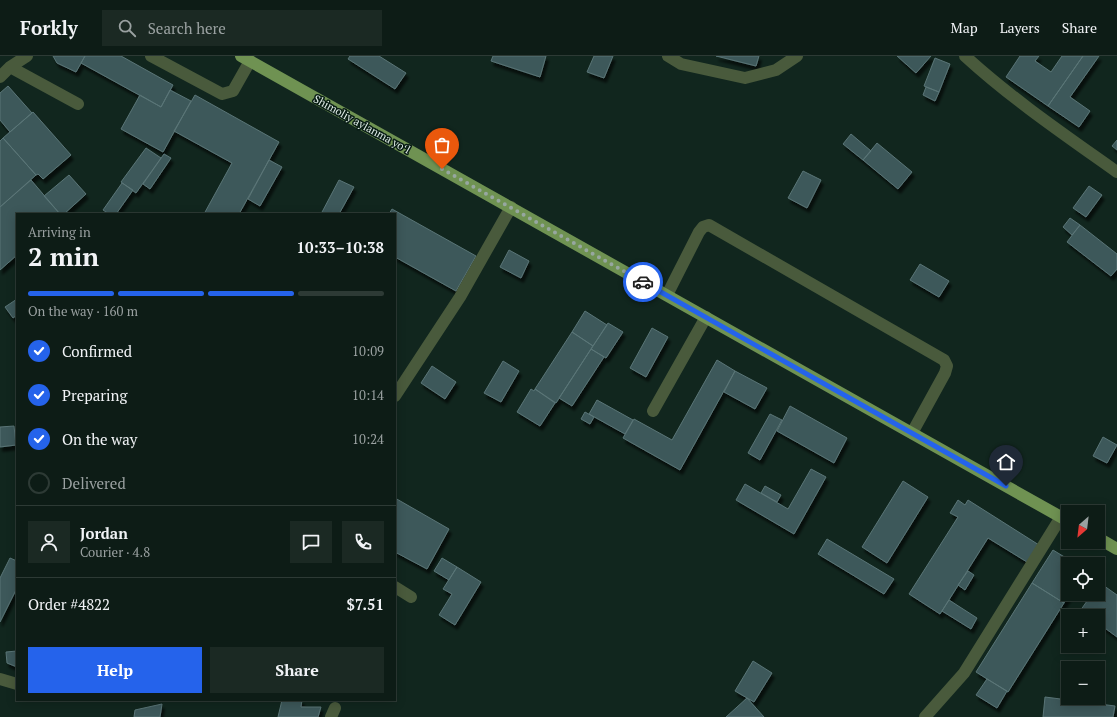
<!DOCTYPE html>
<html lang="en">
<head>
<meta charset="utf-8">
<style>
  body { margin:0; font-family:"PT Serif",serif; background:#1b2923; color:#f1f3f6; height:100vh; display:flex; flex-direction:column; font-size:15px; white-space:nowrap }
  * { box-sizing:border-box; margin:0 }
  p { font-size:13px; color:#9aa1a1 }
  .icon { flex:none; width:22px; height:22px; fill:none; stroke:currentColor; stroke-width:2; stroke-linecap:round; stroke-linejoin:round }
  .map { position:relative; flex:1; overflow:hidden }
  .side { position:absolute; left:16px; top:157px; width:380px; height:488px; display:flex; flex-direction:column; background:#0d1c16; border-radius:0px; box-shadow:0 2px 10px #0003,0 0 0 1px #2d3a35 }
  .side>* { flex:none }
  .needle { width:26px; rotate:208deg }
  .fabs { position:absolute; left:1061px; top:449px; display:grid; gap:8px }
  .fabs a { display:grid; place-items:center; width:44px; height:44px; border-radius:0px; background:#0d1c16; box-shadow:0 2px 10px #0003,0 0 0 1px #2d3a35; font-size:20px }
  .pin { position:absolute; display:grid; place-items:center; width:34px; height:34px; color:#fff; margin:-41px -17px; border-radius:50% 50% 50% 0; rotate:-45deg; box-shadow:0 0 4px #0007 }
  .pin .icon { rotate:45deg }
  .courier { position:absolute; display:grid; place-items:center; width:40px; height:40px; margin:-20px; border:3px solid #2563eb; border-radius:50%; background:#fff; color:#222; box-shadow:0 1px 5px #0007 }
  .headline em { font-style:normal; font-weight:600 }
  .headline div { display:flex; flex-direction:column-reverse }
  .headline { display:flex; align-items:center; justify-content:space-between; height:68px; padding:0 12px }
  h1 { font-size:26px; font-weight:600; line-height:30px }
  .bar { display:grid; grid-template-columns:repeat(4,1fr); gap:6px 4px; align-content:center; height:48px; padding:0 12px }
  .bar i { height:5px; border-radius:3px; background:#2d3a35 }
  .bar .active { background:#2563eb }
  .bar p { grid-column:span 4 }
  .line { display:flex; align-items:center; gap:10px; padding:0 12px; border-top:1px solid #2d3a35 }
  .line div { flex:1 }
  .round { display:grid; place-items:center; flex:none; width:42px; height:42px; border-radius:0px; background:#1b2923 }
  ol { padding:0 12px; list-style:none }
  li { display:flex; align-items:center; gap:12px; height:44px }
  li p { margin-inline-start:auto }
  li .icon { padding:4px; border-radius:50%; background:#2563eb; color:#fff; stroke-width:4 }
  li:last-child { color:#9aa1a1 }
  li i { width:22px; height:22px; border:2px solid #2d3a35; border-radius:50% }
  .action { display:flex; gap:8px; margin-top:auto; padding:8px 12px }
  .action a { flex:1; height:46px; border-radius:0px; background:#2563eb; color:#fff; font-size:16px; font-weight:600; line-height:46px; text-align:center }
  .action a+a { background:#1b2923; color:#f1f3f6 }
  header { display:flex; align-items:center; gap:24px; box-sizing:border-box; height:56px; padding:0 20px; background:#0d1c16; border-bottom:1px solid #2d3a35 }
  header strong { font-size:19px }
  nav { display:flex; gap:22px; margin-inline-start:auto; font-size:14px }
  .search { width:280px; height:36px; background:#1b2923; display:flex; align-items:center; gap:10px; box-sizing:border-box; padding:0 14px; border-radius:0px; color:#9aa1a1; font-size:15px }
  .map>svg:first-child { display:block }
</style>
</head>
<body>
<header>
<strong>Forkly</strong>
<div class="search"><svg class="icon" aria-label="search" viewBox="0 0 24 24"><circle cx="10" cy="10" r="6"/><path d="M15 15l6 6"/></svg>Search here</div>
<nav><a>Map</a><a>Layers</a><a>Share</a></nav>
</header>
<div class="map">
<svg width="1117" height="661" viewBox="0 0 1117 661">
  <defs>
    <filter id="shadow"><feDropShadow dx="2.5" dy="4.5" stdDeviation="1" flood-color="#0009"/></filter>
  </defs>
  <rect width="100%" height="100%" fill="#11261e"/>
  <!-- building -->
  <path fill="#3e595a" stroke="#5a7577" filter="url(#shadow)" d="M53,0H85L76,16L57,7Z
    M85,0H121L173,29L161,51L81,7Z
    M350,0H379L406,17L395,33L348,3Z
    M493,0H546L540,21L491,5Z
    M594,0H613L604,22L587,16Z
    M716,0H759L756,10Z
    M897,0H931L916,17Z
    M1020,0H1039L1035,5L1051,16L1062,0H1083L1048,50L1006,21Z
    M1083,0H1099L1070,41L1090,55L1079,71L1048,50Z
    M935,2L950,8L939,36L924,30Z
    M8,30L32,57L10,76L0,64V37Z
    M926,31L939,36L935,45L923,39Z
    M170,34L191,45L163,96L121,73L140,39L161,51Z
    M195,39L279,86L239,158H204L232,107L174,75Z
    M33,56L71,99L43,123L38,118L36,119L3,82Z
    M851,78L871,95L863,104L843,88Z
    M3,82L36,119L0,151V85Z
    M1117,84V94L1112,90Z
    M877,87L912,116L898,133L863,104Z
    M146,92L161,102L136,137L121,126Z
    M164,98L171,102L150,133L143,128Z
    M269,104L282,111L260,150L248,143Z
    M803,115L821,124L807,152L788,142Z
    M69,119L86,138L64,158H60L44,140Z
    M31,124L60,158H17V199L0,214V151Z
    M339,124L354,131L339,158H321Z
    M122,127L133,134L116,158H109L103,154Z
    M1089,130L1102,139L1086,161L1073,152Z
    M392,153L476,200L456,235L395,201V158H389Z
    M1070,162L1080,169L1072,179L1063,171Z
    M1080,169L1117,198V213L1111,220L1067,186Z
    M509,194L529,205L521,222L500,211Z
    M920,208L949,225L939,241L910,224Z
    M17,243V259L13,262L5,251Z
    M585,255L607,269L593,290L572,276Z
    M608,267L623,276L606,302L591,293Z
    M652,272L668,281L646,321L630,312Z
    M572,276L593,290L556,347L535,333Z
    M591,293L604,301L572,350L559,342Z
    M717,304L735,315L680,414L623,382L634,363L672,384Z
    M503,305L519,315L501,346L484,337Z
    M432,310L456,326L445,343L421,327Z
    M735,315L767,332L755,353L724,336Z
    M531,333L534,335L535,333L555,347L540,370L517,356Z
    M597,344L633,364L625,378L589,358Z
    M790,350L847,382L834,407L777,375Z
    M585,356L594,361L590,368L581,363Z
    M770,358L782,364L760,404L748,397Z
    M14,370L16,389L0,391V371Z
    M1103,381L1117,389L1107,407L1093,400Z
    M811,413L826,421L794,478L736,444L745,428L788,453Z
    M903,425L928,441L887,507L862,491Z
    M765,430L781,439L777,446L761,437Z
    M395,442L449,473L427,513L395,496Z
    M958,444L965,449L968,444L1039,489L1027,506L988,482L940,558L909,538L958,461L950,457Z
    M827,483L894,523L884,538L818,498Z
    M1053,494L1076,508H1068V538H1070L1064,547L1032,527Z
    M10,502L17,505V532L0,566V522Z
    M442,502L457,511L449,524L434,515Z
    M457,511L481,526L455,569L439,559L452,538L443,533Z
    M968,515L974,519L965,534L958,529Z
    M1032,527L1064,547L1008,636L976,616Z
    M1100,527L1117,539V581L1098,567V560H1088L1080,555L1092,538H1098Z
    M949,544L977,562L971,573L942,555Z
    M17,595V611L7,607L6,596Z
    M753,605L772,617L754,646L735,635Z
    M987,623L1007,635L997,652L976,639Z
    M1045,641L1115,650L1113,661H1043Z
    M747,642L764,661H726Z
    M282,644H302L301,651H321L318,661H278Z
    M162,648L160,661H134L135,654Z"/>
  <g fill="none" stroke-linecap="round" stroke-linejoin="round">
    <!-- minor -->
    <path stroke="#495a3c" stroke-width="12" d="M151,0L222,38L233,35L250,5
      M668,0L681,8L745,22L776,14L797,0
      M965,0C1012,43 1065,79 1117,116
      M10,11L78,48
      M0,21L10,11L27,0
      M667,239L699,176L703,171L709,169L944,304L947,310L945,317L912,377
      M395,340L460,241L511,151
      M653,355L706,261
      M395,531L411,541
      M0,623L17,628
      M331,661L335,652
      M925,661L964,617L1061,461"/>
    <!-- major -->
    <path stroke="#6f9252" stroke-width="12" d="M241,0L1068,465
      M1098,482L1117,493"/>
  </g>
  <g fill="none" stroke-linecap="round" stroke-linejoin="round">
    <!-- done -->
    <path stroke="#97a7a0" stroke-width="4" stroke-dasharray="0 7.2" d="M442,113L643,226"/>
    <!-- route -->
    <path stroke="#2563eb" stroke-width="5" d="M643,226L1006,430"/>
  </g>
  <g text-anchor="middle" dominant-baseline="central" stroke-width="3" stroke-linejoin="round" paint-order="stroke">
    <!-- street labels -->
    <g font-size="11" fill="#dfece6" stroke="#081c14">
      <text transform="translate(362 68) rotate(29)">Shimoliy aylanma yoʻl</text>
    </g>
  </g>
</svg>
<div class="fabs">
<a><svg class="needle" viewBox="-14 -14 28 28"><path d="M0-13l5 13h-10z" fill="#e53935"/><path d="M0 13l5-13h-10z" fill="#9aa1a1"/></svg></a>
<a><svg class="icon" aria-label="locate" viewBox="0 0 24 24"><circle cx="12" cy="12" r="6"/><path d="M12 2v4M12 18v4M2 12h4M18 12h4"/></svg></a>
<a>+</a>
<a>−</a>
</div>
<div class="pin" style="left:442px;top:113px;background:#ea580c"><svg class="icon" aria-label="bag" viewBox="0 0 24 24"><path d="M5 8h14l-1 12H6zM9 8a3 3 0 0 1 6 0"/></svg></div>
<div class="pin" style="left:1006px;top:430px;background:#1f2937"><svg class="icon" aria-label="home" viewBox="0 0 24 24"><path d="M3 11l9-7 9 7M6 9v11h12V9"/></svg></div>
<div class="courier" style="left:643px;top:226px"><svg class="icon" aria-label="car" viewBox="0 0 24 24"><path d="M5 17H2v-5l4-1 3-4h7l3 4 3 1v5h-3M9 17h6M6 11h13"/><circle cx="7" cy="17" r="2"/><circle cx="17" cy="17" r="2"/></svg></div>
<section class="side">
<div class="headline"><div><h1>2 min</h1><p>Arriving in</p></div><em>10:33–10:38</em></div>
<div class="bar"><i class="active"></i><i class="active"></i><i class="active"></i><i></i><p>On the way · 160 m</p></div>
<ol>
<li><svg class="icon" aria-label="check" viewBox="0 0 24 24"><path d="M5 12l5 5 9-10"/></svg>Confirmed<p>10:09</p></li>
<li><svg class="icon" aria-label="check" viewBox="0 0 24 24"><path d="M5 12l5 5 9-10"/></svg>Preparing<p>10:14</p></li>
<li><svg class="icon" aria-label="check" viewBox="0 0 24 24"><path d="M5 12l5 5 9-10"/></svg>On the way<p>10:24</p></li>
<li><i></i>Delivered</li>
</ol>
<div class="line" style="height:72px"><a class="round"><svg class="icon" aria-label="person" viewBox="0 0 24 24"><circle cx="12" cy="8" r="4"/><path d="M4 21q1-7 8-7t8 7"/></svg></a><div><b>Jordan</b><p>Courier · 4.8</p></div><a class="round"><svg class="icon" aria-label="chat" viewBox="0 0 24 24"><path d="M4 5h16v11H9l-5 4z"/></svg></a><a class="round"><svg class="icon" aria-label="phone" viewBox="0 0 24 24"><path d="M5 4h4l2 5-3 2q2 4 5 5l2-3 5 2v4C11 20 4 13 5 4z"/></svg></a></div>
<div class="line" style="height:52px"><div>Order #4822</div><b>$7.51</b></div>
<div class="action"><a>Help</a><a>Share</a></div>
</section>
</div>
</body>
</html>
